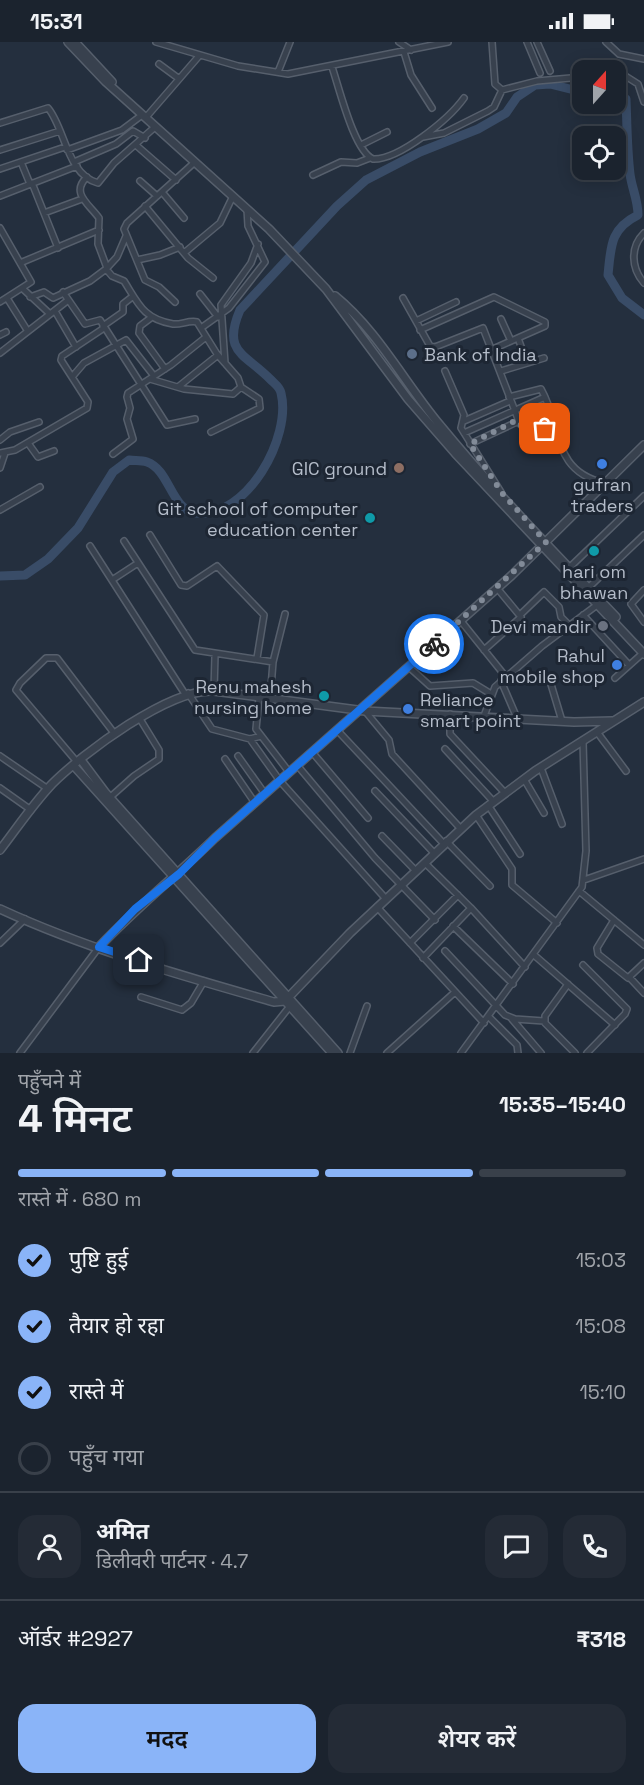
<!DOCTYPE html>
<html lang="hi">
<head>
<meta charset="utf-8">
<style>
  body { margin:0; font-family:"Space Grotesk","Noto Sans Devanagari",sans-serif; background:#242b36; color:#f1f3f6; height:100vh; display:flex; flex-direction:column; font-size:22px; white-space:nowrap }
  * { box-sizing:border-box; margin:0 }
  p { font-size:20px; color:#a0a4aa }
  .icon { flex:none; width:33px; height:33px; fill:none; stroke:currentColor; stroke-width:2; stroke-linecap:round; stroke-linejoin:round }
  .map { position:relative; height:1011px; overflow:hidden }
  .drawer { display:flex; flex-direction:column; background:#1b232e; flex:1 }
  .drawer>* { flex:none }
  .needle { width:39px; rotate:21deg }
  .controls { position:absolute; left:572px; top:18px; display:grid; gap:12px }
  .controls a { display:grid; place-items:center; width:54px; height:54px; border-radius:12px; background:#1b232e; box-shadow:0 3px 15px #0003,0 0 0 2px #39404a; font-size:30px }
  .pin { position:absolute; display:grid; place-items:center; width:51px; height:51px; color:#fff; margin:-26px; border-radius:12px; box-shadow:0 3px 9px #0006 }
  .courier { position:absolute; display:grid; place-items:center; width:60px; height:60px; margin:-30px; border:4px solid #1a73e8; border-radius:50%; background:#fff; color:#222; box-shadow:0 2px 8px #0007 }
  .summary em { font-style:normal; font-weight:600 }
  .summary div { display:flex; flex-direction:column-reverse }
  .summary { display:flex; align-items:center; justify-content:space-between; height:102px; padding:0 18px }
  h1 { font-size:39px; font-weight:600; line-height:45px }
  .bar { display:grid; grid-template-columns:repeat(4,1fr); gap:9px 6px; align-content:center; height:72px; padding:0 18px }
  .bar i { height:8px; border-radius:4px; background:#39404a }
  .bar .on { background:#8ab4f8 }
  .bar p { grid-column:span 4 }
  .line { display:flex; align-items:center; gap:15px; padding:0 18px; border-top:2px solid #39404a }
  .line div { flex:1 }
  .round { display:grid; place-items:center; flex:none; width:63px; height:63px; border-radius:18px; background:#242b36 }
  ol { padding:0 18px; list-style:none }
  li { display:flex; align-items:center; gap:18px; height:66px }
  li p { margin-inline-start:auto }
  li .icon { padding:6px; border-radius:50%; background:#8ab4f8; color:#111; stroke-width:4 }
  li:last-child { color:#a0a4aa }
  li i { width:33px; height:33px; border:3px solid #39404a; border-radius:50% }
  .button { display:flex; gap:12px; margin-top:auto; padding:12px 18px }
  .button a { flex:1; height:69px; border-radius:18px; background:#8ab4f8; color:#111; font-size:24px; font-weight:600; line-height:69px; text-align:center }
  .button a+a { background:#242b36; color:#f1f3f6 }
  .status { display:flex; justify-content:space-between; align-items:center; height:42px; padding:0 30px; background:#1b232e; direction:ltr }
  .status svg { height:16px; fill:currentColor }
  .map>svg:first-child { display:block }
</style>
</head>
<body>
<div class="status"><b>15:31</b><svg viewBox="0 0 49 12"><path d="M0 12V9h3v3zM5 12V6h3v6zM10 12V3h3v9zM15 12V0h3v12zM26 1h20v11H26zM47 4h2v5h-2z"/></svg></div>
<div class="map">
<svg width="644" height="1011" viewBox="0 0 644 1011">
  <rect width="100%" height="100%" fill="#242f3e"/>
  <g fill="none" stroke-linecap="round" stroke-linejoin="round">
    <!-- river -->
    <path stroke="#394c67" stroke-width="9" d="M615,51L626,57C627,82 627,107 630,132C632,147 638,158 638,173C610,187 611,204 608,233L622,256L644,273
      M0,534L25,533L48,517L78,486L113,430L129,418C134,419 141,418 147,420C170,428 171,468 196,471C247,477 292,395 281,351C280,345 275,342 270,337C244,311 222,310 240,268L337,164L366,138L420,110L478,87L506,71L517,55L535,43L550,42L582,50"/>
    <defs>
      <path id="minor" d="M156,0L238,24L288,32L448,0
        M399,0L411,8
        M492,0L495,42L502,48L537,39L582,35
        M527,0L540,31
        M537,0L550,29
        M606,0L619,12L644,17
        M404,10L411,33L432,66
        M159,22L178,36
        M332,25C339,45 354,109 373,117C399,118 449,77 464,56
        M278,30L290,0
        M615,33L627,35L638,42L644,60
        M148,73L199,14
        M0,81L48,66C65,86 67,133 98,141L114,121L155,85
        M423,95L444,91L488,69L494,65L502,48
        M361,103L387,90
        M137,104L176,138
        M0,108L60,89
        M67,108L122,88L142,73
        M21,120L30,142
        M74,120L116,102L133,89L145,96
        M0,127L65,105
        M313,133L341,120L357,121L370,116
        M87,135C70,151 89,162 99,176L98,202L107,226
        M140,139L157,154
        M32,141L58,206
        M162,150L184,176
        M0,154L77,124
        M145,164L188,216L213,236
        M44,171L82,157
        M0,186L31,240L0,260
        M644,191C630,205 631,226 644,241
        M184,211L220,181L233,154
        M137,218L160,213L180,205
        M20,221L99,188
        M106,227L112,234L124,239C138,261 143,277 173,282C181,283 189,278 197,280L217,312L238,336L241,345L233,352L184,347L150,337
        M23,247L50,272
        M63,250L85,282L100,278L167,383L195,377
        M200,252L218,275
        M30,255L44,250L53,256L90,239L106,227L117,215L126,194
        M7,256L27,288
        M403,256L430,304L435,305L483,286L520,382L523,385L555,387
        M175,260L159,245L145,238L124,187L127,181L195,120
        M55,269L76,305
        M152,275L140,284L139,291L165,327
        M501,277L511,299
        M416,279L456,260
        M103,284L123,270V262L132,255
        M201,286L229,266L265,220L248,184L247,167
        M420,288L494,255L545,280V284L493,307
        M0,293L6,290
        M518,296L527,321
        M0,311L67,259
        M225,321L221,263L251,221L258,202
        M445,329L464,373L461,386L501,450
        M501,329L544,316
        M72,335L84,321L126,298L154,334
        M178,345L218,313
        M509,355L541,347C563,386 551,428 604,441
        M464,379L510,359
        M211,390L260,366L259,357L241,345
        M464,391L545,355
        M0,398L10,390L39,380
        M28,401L38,415L54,409
        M470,402L549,365
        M0,411L15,408L87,366L88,360L61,318L62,314L104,286
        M113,412L133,397L127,377L130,366L127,355L128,351L171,323L206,295
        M0,426L5,411
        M0,468L40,445
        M150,493L181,543L187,544L217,524L264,573L257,616
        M124,499L195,608L273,620L270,658
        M90,504L185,652
        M569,526L644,454
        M112,538L138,521
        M588,546L644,493
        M644,548L631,562L644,580
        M521,572L544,550L559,565L561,575L569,583
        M583,573L629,623
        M461,579L506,635
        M484,608L521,575L497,546
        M273,620L285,572
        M410,626L430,644L473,641L491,652
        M615,636L643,611
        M501,639L517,676
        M550,639L562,679
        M214,649L215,613
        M188,651L212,687L250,697L261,694
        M259,656L256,687L289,730
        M365,669L389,698L392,712L460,786
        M450,672V692L505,751
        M484,674L495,645L542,604L597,563
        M338,689L444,802
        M597,690L626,729
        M250,697L280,739L386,857
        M445,707L493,759
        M312,710L368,776
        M0,714L48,747
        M238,714L265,752
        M225,717L255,761
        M77,720L16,648L20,641L46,616H57L114,691
        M297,723L375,816L435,878
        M541,726L562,782
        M524,737L544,771
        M0,746L31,768
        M375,749L435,812
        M107,758L134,734L159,717V708L140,677
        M488,763L520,812
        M476,773L512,827V843L557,881
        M382,794L416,829
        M446,799L490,844
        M425,821L471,866L525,925
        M584,838L644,817
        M579,849L644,903
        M377,865L484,981
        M614,878L597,906L598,912L628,936L644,921
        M453,884L513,942
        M0,901L25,877
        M410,901L458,853
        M445,909L505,973L515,977L544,979
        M534,913L615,983
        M423,916L471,866
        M583,923L627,967L625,972L587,1011
        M630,936L644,951
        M568,942L545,974V981L575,1011
        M141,955L182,968L191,961L204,939
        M489,975L517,1003L518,1011
        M511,976L541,1011
        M20,1011L99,905
        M253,1011L290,964
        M350,1011L367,964
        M387,1011L455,950
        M461,1011L582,845L586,809L583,699"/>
      <path id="tertiary" d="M68,0L106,40L269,187L326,247L408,357L455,411L644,612
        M75,0L112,40
        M335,254C378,289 404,340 439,382C494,449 556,512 616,575
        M81,718L105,750L338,1011
        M74,724L332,1011
        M0,808C17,786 33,762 52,742C83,711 170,646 214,649L365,669L574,680L612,679
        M0,867C86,907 183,934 274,960L285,959L350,891L476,773L535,729L644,660
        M99,905C136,866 177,833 215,796L511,534L644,403"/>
    </defs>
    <!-- minor casing -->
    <use href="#minor" stroke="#565f6c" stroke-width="8"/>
    <!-- tertiary casing -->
    <use href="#tertiary" stroke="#565f6c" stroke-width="10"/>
    <!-- minor -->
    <use href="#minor" stroke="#38414e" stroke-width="5"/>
    <!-- tertiary -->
    <use href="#tertiary" stroke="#38414e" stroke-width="7"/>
  </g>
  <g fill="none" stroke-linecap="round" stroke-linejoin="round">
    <!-- done -->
    <path stroke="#828b98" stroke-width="6" stroke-dasharray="0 10.8" d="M434,602L546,500L502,451L470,402L517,378L523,386L545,387"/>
    <!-- route -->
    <path stroke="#1a73e8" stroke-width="8" d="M139,918L99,905L135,867L179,832L215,796L434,602"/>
  </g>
  <!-- markers -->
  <circle fill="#5c6f8a" stroke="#1d2633" stroke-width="2" cx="412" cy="312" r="6"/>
  <g fill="#3f7fe0" stroke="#1d2633" stroke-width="2">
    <circle cx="602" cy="422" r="6"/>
    <circle cx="617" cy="623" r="6"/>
    <circle cx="408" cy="667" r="6"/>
  </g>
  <circle fill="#8d6e63" stroke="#1d2633" stroke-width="2" cx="399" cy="426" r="6"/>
  <g fill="#0f9aa8" stroke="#1d2633" stroke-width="2">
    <circle cx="370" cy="476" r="6"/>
    <circle cx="594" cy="509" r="6"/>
    <circle cx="324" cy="654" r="6"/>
  </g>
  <circle fill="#6b7280" stroke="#1d2633" stroke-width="2" cx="603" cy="584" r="6"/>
  <g text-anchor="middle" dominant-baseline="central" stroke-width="6" stroke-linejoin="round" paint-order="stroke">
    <!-- poi labels -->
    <g font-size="18" fill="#b4bcc9" stroke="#1d2633" text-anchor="end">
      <text x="424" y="312" text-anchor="start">Bank of India</text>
      <text x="387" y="426">GIC ground</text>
      <text x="602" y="442" text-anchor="middle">gufran<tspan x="602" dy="21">traders</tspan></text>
      <text x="358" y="466">Git school of computer<tspan x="358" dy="21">education center</tspan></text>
      <text x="594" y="529" text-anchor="middle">hari om<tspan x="594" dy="21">bhawan</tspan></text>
      <text x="591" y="584">Devi mandir</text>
      <text x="605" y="613">Rahul<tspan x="605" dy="21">mobile shop</tspan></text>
      <text x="312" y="644">Renu mahesh<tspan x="312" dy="21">nursing home</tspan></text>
      <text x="420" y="657" text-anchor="start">Reliance<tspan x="420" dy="21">smart point</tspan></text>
    </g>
  </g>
</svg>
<div class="controls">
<a><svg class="needle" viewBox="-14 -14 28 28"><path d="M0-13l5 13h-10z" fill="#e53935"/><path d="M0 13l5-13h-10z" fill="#a0a4aa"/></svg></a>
<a><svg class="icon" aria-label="locate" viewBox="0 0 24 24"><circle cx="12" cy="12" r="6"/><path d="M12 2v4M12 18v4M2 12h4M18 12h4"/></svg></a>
</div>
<div class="pin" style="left:545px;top:387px;background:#ea580c"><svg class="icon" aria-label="bag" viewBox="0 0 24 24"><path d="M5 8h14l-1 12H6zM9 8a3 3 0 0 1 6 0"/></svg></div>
<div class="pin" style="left:139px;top:918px;background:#1f2937"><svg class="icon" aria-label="home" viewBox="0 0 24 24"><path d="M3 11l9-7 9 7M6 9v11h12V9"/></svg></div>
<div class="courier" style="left:434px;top:602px"><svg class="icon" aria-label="bike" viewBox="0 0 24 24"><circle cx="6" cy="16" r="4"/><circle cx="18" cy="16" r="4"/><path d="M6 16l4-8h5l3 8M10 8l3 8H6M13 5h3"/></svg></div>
</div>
<section class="drawer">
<div class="summary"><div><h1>4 मिनट</h1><p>पहुँचने में</p></div><em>15:35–15:40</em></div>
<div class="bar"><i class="on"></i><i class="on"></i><i class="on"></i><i></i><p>रास्ते में · 680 m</p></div>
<ol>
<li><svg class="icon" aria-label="check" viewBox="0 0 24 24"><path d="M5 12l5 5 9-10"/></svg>पुष्टि हुई<p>15:03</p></li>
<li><svg class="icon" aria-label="check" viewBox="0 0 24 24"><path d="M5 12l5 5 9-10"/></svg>तैयार हो रहा<p>15:08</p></li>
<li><svg class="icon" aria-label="check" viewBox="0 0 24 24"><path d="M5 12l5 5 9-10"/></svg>रास्ते में<p>15:10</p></li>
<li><i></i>पहुँच गया</li>
</ol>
<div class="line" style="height:108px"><a class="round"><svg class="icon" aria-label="person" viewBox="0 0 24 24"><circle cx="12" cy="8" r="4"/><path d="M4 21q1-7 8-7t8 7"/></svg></a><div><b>अमित</b><p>डिलीवरी पार्टनर · 4.7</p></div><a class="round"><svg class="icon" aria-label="chat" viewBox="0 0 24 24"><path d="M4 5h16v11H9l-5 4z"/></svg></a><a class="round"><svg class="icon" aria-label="phone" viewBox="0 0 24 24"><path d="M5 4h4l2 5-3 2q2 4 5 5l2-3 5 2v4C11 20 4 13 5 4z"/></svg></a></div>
<div class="line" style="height:78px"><div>ऑर्डर #2927</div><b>₹318</b></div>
<div class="button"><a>मदद</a><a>शेयर करें</a></div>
</section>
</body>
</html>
